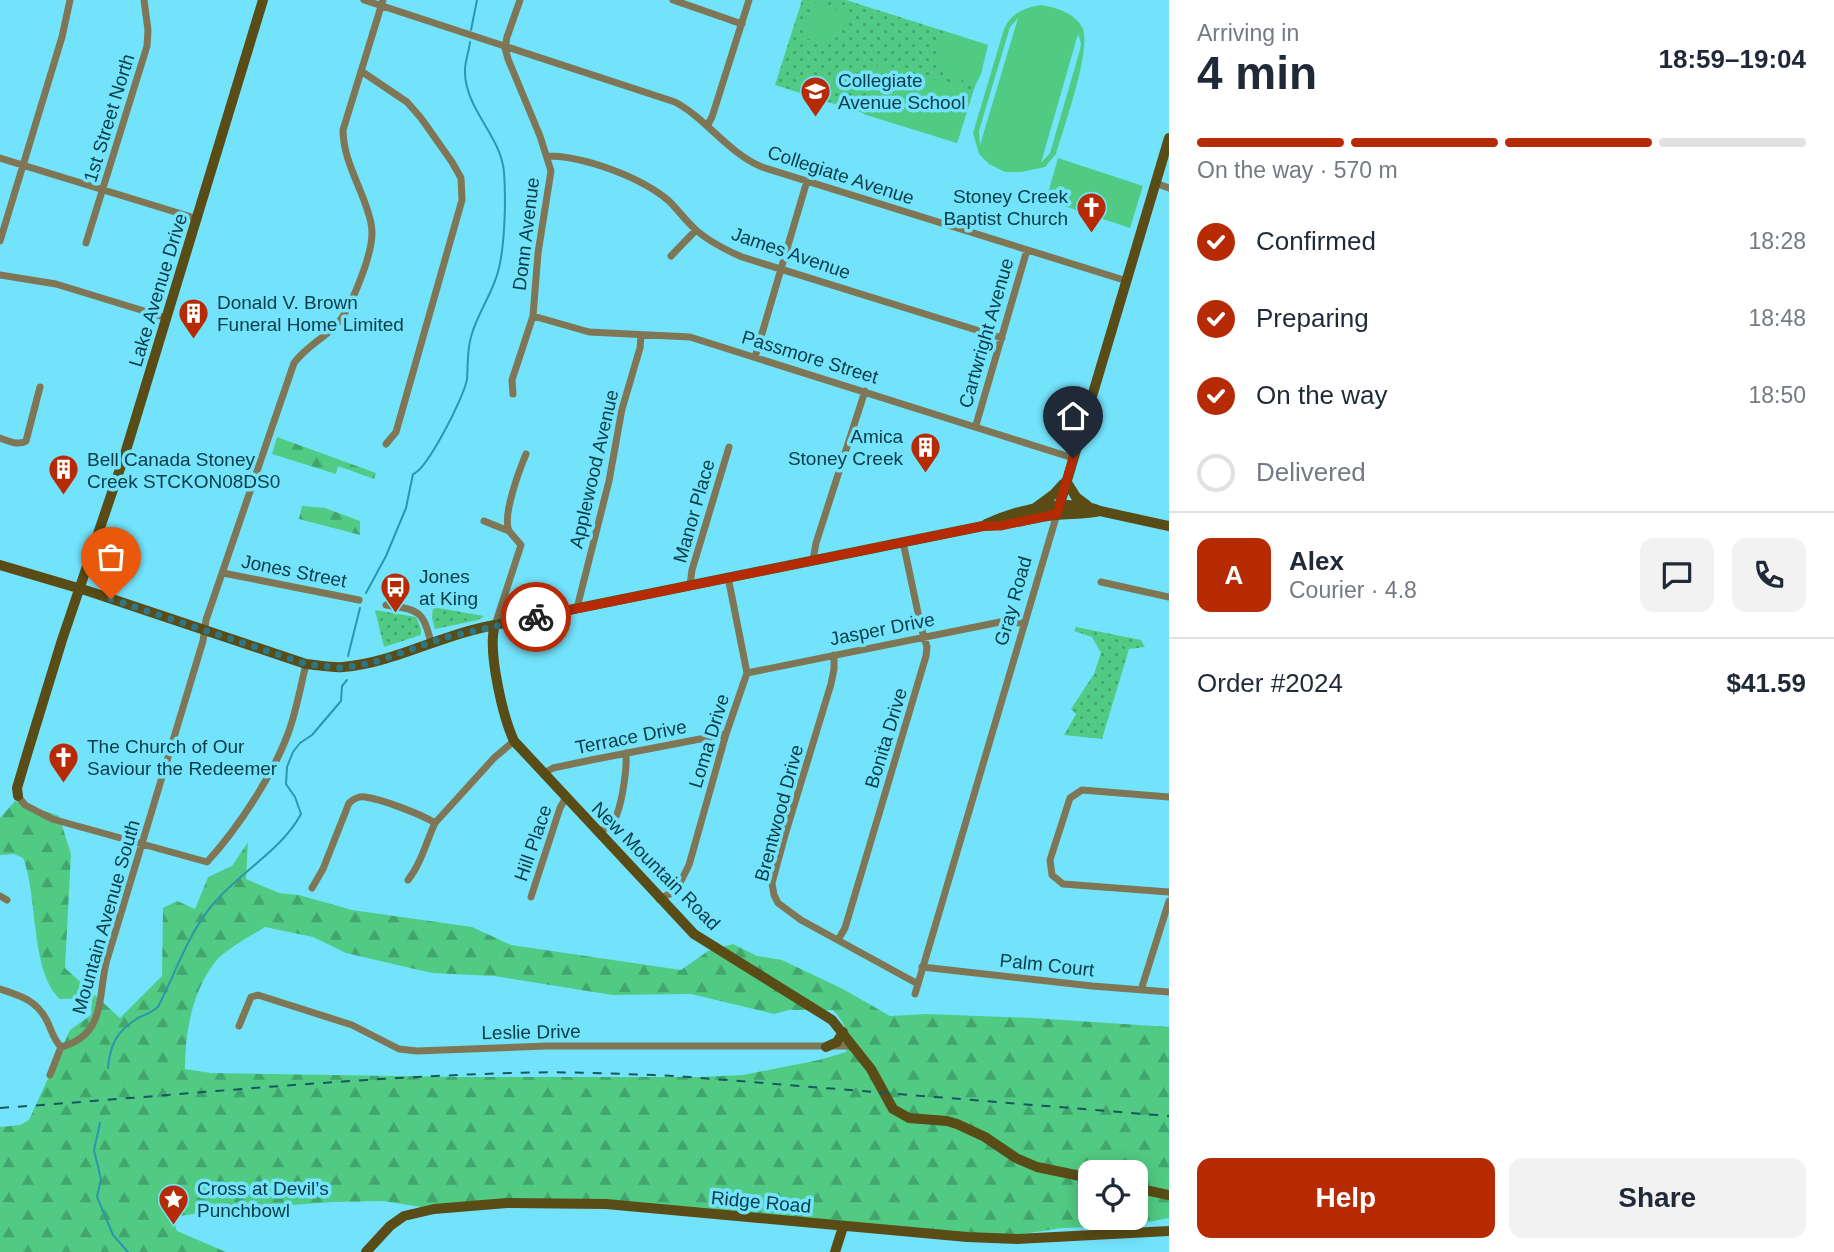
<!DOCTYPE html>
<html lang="en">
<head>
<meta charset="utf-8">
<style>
  body { margin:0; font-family:Helvetica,sans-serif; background:#f2f2f3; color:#1f2937; height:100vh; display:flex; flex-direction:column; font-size:26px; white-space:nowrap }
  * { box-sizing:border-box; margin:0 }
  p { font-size:23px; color:#747a83 }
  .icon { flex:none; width:38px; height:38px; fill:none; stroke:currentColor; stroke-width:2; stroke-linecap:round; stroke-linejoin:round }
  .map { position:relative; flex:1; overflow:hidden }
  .side { display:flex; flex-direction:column; background:#fff; width:665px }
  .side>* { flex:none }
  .controls { position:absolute; left:1078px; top:1160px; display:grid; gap:14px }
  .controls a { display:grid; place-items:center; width:70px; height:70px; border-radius:14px; background:#fff; box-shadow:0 4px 18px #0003; font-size:35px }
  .pin { position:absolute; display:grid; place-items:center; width:60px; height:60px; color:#fff; margin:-72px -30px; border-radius:50% 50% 50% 0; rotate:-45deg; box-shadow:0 0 7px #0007 }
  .pin .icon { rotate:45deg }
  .courier { position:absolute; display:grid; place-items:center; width:70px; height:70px; margin:-35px; border:5px solid #b62b03; border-radius:50%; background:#fff; color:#222; box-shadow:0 2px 9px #0007 }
  .summary em { font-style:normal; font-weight:800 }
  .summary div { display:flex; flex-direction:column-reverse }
  .summary { display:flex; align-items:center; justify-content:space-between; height:119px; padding:0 28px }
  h1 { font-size:46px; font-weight:800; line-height:52px }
  .bar { display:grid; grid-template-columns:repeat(4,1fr); gap:10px 7px; align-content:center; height:84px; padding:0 28px }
  .bar i { height:9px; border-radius:5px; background:#e0e1e3 }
  .bar .active { background:#b62b03 }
  .bar p { grid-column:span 4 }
  .line { display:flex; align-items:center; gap:18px; padding:0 28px; border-top:2px solid #e0e1e3 }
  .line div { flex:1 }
  .round { display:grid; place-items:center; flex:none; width:74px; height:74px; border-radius:14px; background:#f2f2f3 }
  ol { padding:0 28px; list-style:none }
  li { display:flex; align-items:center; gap:21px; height:77px }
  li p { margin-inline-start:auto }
  li .icon { padding:7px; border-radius:50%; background:#b62b03; color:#fff; stroke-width:4 }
  li:last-child { color:#747a83 }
  li i { width:38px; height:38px; border:4px solid #e0e1e3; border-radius:50% }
  .primary-button { display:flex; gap:14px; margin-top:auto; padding:14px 28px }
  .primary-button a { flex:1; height:80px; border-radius:14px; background:#b62b03; color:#fff; font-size:28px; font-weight:800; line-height:80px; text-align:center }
  .primary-button a+a { background:#f2f2f3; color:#1f2937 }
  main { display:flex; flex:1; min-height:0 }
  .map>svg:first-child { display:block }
</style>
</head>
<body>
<main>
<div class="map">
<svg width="1169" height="1252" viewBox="0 0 1169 1252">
  <defs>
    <pattern id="grass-dots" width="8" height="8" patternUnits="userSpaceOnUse" patternTransform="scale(1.75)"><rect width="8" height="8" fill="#51cb83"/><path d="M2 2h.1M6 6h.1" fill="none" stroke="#41a66d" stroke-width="1.8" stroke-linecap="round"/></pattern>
    <pattern id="forest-firs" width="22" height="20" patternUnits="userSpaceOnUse" patternTransform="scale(1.75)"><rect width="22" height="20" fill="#51cb83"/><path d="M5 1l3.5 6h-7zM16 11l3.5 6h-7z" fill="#41a66d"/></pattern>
  </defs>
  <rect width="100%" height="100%" fill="#73e3fc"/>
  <!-- grass -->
  <path fill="url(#grass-dots)" d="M802,0H846L988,45L957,143L775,85Z
    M433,607L484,616L478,620L435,629L432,618Z
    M375,610L416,617L421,629V635L384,647Z
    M1076,627L1141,640L1145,647L1129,649L1102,739L1064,735L1076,714L1071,709L1094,674L1101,653L1092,637L1074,631Z"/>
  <!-- forest -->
  <path fill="url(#forest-firs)" fill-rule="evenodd" d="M277,437L376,473L374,479L338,466L336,474L272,454Z
    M302,506L325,508L360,521V535L299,519Z
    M15,801L59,816L71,854L65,968L120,1018L162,976L163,908L177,901L195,909L208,877L232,866L248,842L246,879L279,893L299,895L352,910L472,927L511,945L681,970L708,951L733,944L757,956L782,960L843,989L890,1016L927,1014L1033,1018L1169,1027V1218L1128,1226L1062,1228L989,1239L585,1201L434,1209L383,1201L333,1202L223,1210L172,1217L177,1231L226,1252H0V1127L20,1125L29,1120L70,1030L91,1015L92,998L60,999C30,971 38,895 23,858L14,854L0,855V818ZM265,927L313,937L346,953L432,973L494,976L612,995L691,994L774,1014L789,1010H833C844,1021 851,1037 846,1052L819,1060L743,1075L699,1077H460L211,1073L185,1069C185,1032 192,991 216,961C226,949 251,936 265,927ZM1090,1172H1136V1218H1090Z"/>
  <!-- garden -->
  <path fill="#51cb83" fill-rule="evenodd" d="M813,2L846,13L843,27L835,39L816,41L802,37Z
    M1041,5C1057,8 1073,12 1082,27C1093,47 1063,129 1056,154L1045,167L1021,172H1005L989,164L979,154L973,133L1004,29C1012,13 1023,8 1041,5ZM1018,18L980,145L979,131L1010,27ZM1078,34L1081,43L1080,50L1050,153L1041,163Z
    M944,31L988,45L981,74L975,86L957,78L937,57L939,42Z
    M879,63L973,91L957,143L863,114Z
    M1058,158L1143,186L1130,228L1046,200Z"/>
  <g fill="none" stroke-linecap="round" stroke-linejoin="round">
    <!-- stream -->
    <path stroke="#2c96ac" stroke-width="2" d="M471,30L477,0
      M366,593L386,556L406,508L413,474C427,470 465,395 467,379C468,365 467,350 471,337C477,313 494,292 499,268C505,242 506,199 504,172C501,136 466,110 465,73C464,64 469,52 470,42
      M348,656L360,608
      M108,1068C110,1044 117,1031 138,1018C146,1014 151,1013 158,1007C176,972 188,933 214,903C241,871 281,851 301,814L295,797L286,784L287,767L293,752L300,743L312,735L341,701L342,686L347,680
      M100,1123L94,1150L101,1179L97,1197L113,1235L128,1252"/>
    <!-- street -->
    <path stroke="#7f7656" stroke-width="7" d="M364,0L675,102C707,119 728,153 762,167L1127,281
      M673,0L742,24
      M361,71L407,102L421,118L452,162L461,178L462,200L396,432L386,444
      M707,126L712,117L749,0
      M547,156C584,156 641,177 669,201C678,210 686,221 695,229C709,242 726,250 742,257L1002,338
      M0,158L198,219
      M1155,183L1169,188
      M0,241L62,37L70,0
      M86,243L147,46L148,30L144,0
      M671,256L696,230
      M0,275L56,284L167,318
      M533,316L589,332L690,337L1073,458
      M755,357L807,181
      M513,394L512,380L533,316L538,253L551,171L540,136L508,59L505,48L507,37L520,0
      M976,425L1027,250
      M0,438C9,441 18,446 26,441L40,387
      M484,521L509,531L521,545L495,625
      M509,531C502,516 519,471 526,454
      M813,560L816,543L865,391
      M223,573L359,600
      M1101,582L1169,597
      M690,585L692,570L729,447
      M386,605C418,610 423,609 431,643
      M577,608L609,481L622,409L640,348L641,336
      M834,655V669L831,684L785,835L772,883L774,895L778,903L801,920L918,984
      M747,673L1000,622L1025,623
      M543,774L553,768L591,760L726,734
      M18,796L25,805L52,819L207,862C239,827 275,772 290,728C297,707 301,685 306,664
      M1169,797L1082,790L1070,798L1050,860L1052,875L1063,884L1169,892
      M597,832C602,830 608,828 612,824C622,810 627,769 626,753
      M408,880C421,864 426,842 435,823
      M312,888L323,869L349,803C354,799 358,796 365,797C381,799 421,814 435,823L494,758L514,741
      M0,896L7,900
      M531,897L560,808L565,799
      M659,899L676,891L689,865L726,734L747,673L728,577
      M838,940L845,928L926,656L927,647L921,627L903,542
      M922,967L1092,986L1169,992
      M0,989C22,996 38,1001 48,1023C52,1032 54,1040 61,1047
      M1141,990L1169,901
      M915,994L1057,514
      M239,1026L251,997L258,995L352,1025L399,1049L417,1051L546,1046H854
      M50,1075L61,1047C105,1035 98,999 106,963L203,641L206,620L294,363C305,348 321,340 334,327C350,313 372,255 372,233C372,227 370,218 368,212C360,185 343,159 343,130L383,0"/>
    <!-- secondary -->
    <path stroke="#594c16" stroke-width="10" d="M1066,481L1076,497L1088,506
      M1035,508L1054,494L1063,484
      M1057,514L1169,138
      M986,524C1016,510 1069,497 1100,511L1169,526
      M0,565L88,591L306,664C318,665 331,668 343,667C392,663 437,637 485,627C651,594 817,560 983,526C1008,526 1030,518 1055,515C1070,513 1085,515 1100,511
      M495,625C487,650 503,717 514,741L694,934L832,1020L871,1069L893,1109L909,1118L947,1121L957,1124L985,1137L1016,1158L1037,1167L1090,1178
      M18,796L17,788L28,751L62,640L124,457L263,0
      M826,1047L837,1042L843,1032
      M1136,1188L1169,1195
      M366,1252L390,1226L404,1216L434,1209L507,1203L606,1204L967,1237L1017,1239L1169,1231
      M835,1252L843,1227"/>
    <!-- rail -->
    <path stroke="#185662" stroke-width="2" stroke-dasharray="9 9" stroke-linecap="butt" d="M0,1108C171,1096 341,1078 512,1073C567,1071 622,1074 677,1076L1169,1116"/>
  </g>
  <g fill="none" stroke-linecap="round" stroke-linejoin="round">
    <!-- done -->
    <path stroke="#2d7686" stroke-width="7" stroke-dasharray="0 12.6" d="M111,599L306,664L341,668L372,663L443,638L536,617"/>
    <!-- route -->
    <path stroke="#b62b03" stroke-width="9" d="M536,617L983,526H1000L1057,514L1073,458"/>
  </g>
  <!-- icons -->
  <defs>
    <symbol id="school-pin" viewBox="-11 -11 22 30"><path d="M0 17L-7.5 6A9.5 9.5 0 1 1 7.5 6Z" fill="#b62b03" stroke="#73e3fc"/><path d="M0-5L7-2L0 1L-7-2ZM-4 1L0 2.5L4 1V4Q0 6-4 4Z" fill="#fff"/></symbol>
    <symbol id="church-pin" viewBox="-11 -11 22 30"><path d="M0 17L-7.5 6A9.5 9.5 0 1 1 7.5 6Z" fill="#b62b03" stroke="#73e3fc"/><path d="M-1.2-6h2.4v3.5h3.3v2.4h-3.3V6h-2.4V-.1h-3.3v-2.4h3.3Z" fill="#fff"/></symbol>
    <symbol id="building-pin" viewBox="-11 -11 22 30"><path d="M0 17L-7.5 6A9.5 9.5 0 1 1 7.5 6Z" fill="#b62b03" stroke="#73e3fc"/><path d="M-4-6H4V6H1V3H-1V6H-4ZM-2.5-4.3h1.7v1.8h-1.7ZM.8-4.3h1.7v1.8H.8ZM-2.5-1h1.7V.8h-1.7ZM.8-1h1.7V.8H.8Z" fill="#fff"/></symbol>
    <symbol id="bus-pin" viewBox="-11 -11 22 30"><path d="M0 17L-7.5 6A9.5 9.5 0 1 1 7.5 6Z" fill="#b62b03" stroke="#73e3fc"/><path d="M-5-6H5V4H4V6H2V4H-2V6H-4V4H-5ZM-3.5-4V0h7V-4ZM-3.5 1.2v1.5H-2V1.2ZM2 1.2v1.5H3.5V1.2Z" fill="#fff"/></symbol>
    <symbol id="sight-pin" viewBox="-11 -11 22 30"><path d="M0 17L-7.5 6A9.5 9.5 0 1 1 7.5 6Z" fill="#b62b03" stroke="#73e3fc"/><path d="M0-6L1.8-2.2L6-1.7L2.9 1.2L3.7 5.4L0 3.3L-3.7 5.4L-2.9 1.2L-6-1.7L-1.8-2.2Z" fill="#fff"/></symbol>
  </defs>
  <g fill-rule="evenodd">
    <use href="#school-pin" x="798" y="74" width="35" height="47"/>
    <use href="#church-pin" x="1074" y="190" width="35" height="47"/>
    <use href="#building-pin" x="176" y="296" width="35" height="47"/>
    <use href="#building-pin" x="908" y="430" width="35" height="47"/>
    <use href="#building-pin" x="46" y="452" width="35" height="47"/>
    <use href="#bus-pin" x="378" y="570" width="35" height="47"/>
    <use href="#church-pin" x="46" y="740" width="35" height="47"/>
    <use href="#sight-pin" x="156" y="1182" width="35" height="47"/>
  </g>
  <g text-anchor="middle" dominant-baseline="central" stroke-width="7" stroke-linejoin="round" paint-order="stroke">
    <!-- poi labels -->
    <g font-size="19" fill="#073c46" stroke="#73e3fc" text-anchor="start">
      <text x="838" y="80">Collegiate<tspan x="838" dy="22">Avenue School</tspan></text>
      <text x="1068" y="196" text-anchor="end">Stoney Creek<tspan x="1068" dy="22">Baptist Church</tspan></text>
      <text x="217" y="302">Donald V. Brown<tspan x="217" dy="22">Funeral Home Limited</tspan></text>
      <text x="903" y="436" text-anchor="end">Amica<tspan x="903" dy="22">Stoney Creek</tspan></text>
      <text x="87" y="459">Bell Canada Stoney<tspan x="87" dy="22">Creek STCKON08DS0</tspan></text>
      <text x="419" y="576">Jones<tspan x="419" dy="22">at King</tspan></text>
      <text x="87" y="746">The Church of Our<tspan x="87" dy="22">Saviour the Redeemer</tspan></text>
      <text x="197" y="1188">Cross at Devil’s<tspan x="197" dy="22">Punchbowl</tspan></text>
    </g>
    <!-- street labels -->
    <g font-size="19" fill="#073c46" stroke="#73e3fc">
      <text transform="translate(109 118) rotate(-73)">1st Street North</text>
      <text transform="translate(841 175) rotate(18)">Collegiate Avenue</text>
      <text transform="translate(526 234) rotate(-83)">Donn Avenue</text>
      <text transform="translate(791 253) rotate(19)">James Avenue</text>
      <text transform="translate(158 290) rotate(-73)">Lake Avenue Drive</text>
      <text transform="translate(986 333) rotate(-74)">Cartwright Avenue</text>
      <text transform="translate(810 357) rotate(17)">Passmore Street</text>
      <text transform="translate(594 469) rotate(-77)">Applewood Avenue</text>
      <text transform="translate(694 511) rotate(-74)">Manor Place</text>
      <text transform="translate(294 571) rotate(11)">Jones Street</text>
      <text transform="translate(1013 601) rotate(-74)">Gray Road</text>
      <text transform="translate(882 629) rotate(-11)">Jasper Drive</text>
      <text transform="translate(631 737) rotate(-11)">Terrace Drive</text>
      <text transform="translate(886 738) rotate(-73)">Bonita Drive</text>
      <text transform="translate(709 741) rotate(-73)">Loma Drive</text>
      <text transform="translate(779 813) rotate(-75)">Brentwood Drive</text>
      <text transform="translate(533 843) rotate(-71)">Hill Place</text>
      <text transform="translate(656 866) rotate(45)">New Mountain Road</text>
      <text transform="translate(106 917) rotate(-74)">Mountain Avenue South</text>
      <text transform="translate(1047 965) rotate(6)">Palm Court</text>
      <text transform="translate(531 1032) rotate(-1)">Leslie Drive</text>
      <text transform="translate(761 1202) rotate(5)">Ridge Road</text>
    </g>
  </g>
</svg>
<div class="controls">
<a><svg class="icon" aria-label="locate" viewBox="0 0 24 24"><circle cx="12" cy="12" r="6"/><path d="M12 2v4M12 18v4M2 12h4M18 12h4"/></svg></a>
</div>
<div class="pin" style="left:111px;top:599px;background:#ea580c"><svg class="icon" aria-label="bag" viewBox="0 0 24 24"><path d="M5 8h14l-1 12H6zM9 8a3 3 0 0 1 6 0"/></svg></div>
<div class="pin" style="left:1073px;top:458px;background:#1f2937"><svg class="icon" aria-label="home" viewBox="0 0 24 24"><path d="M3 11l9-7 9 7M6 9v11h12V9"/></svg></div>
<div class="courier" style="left:536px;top:617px"><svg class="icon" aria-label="bike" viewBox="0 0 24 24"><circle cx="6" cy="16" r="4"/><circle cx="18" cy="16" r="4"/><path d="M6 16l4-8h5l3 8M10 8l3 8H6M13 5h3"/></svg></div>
</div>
<section class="side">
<div class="summary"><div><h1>4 min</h1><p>Arriving in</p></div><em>18:59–19:04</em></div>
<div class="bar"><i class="active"></i><i class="active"></i><i class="active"></i><i></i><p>On the way · 570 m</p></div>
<ol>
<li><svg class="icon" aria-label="check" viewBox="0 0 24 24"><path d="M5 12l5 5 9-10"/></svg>Confirmed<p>18:28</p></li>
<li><svg class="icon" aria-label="check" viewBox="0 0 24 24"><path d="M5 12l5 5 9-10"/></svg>Preparing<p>18:48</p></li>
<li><svg class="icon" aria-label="check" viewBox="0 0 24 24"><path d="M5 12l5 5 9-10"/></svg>On the way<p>18:50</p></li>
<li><i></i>Delivered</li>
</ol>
<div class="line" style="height:126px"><b class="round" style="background:#b62b03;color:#fff">A</b><div><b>Alex</b><p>Courier · 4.8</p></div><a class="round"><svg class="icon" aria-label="chat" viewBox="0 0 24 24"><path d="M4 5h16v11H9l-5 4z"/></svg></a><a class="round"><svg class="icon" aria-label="phone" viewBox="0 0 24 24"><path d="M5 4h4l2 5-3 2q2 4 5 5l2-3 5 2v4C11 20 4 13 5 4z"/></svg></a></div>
<div class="line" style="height:91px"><div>Order #2024</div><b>$41.59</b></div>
<div class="primary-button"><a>Help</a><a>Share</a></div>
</section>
</main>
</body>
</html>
